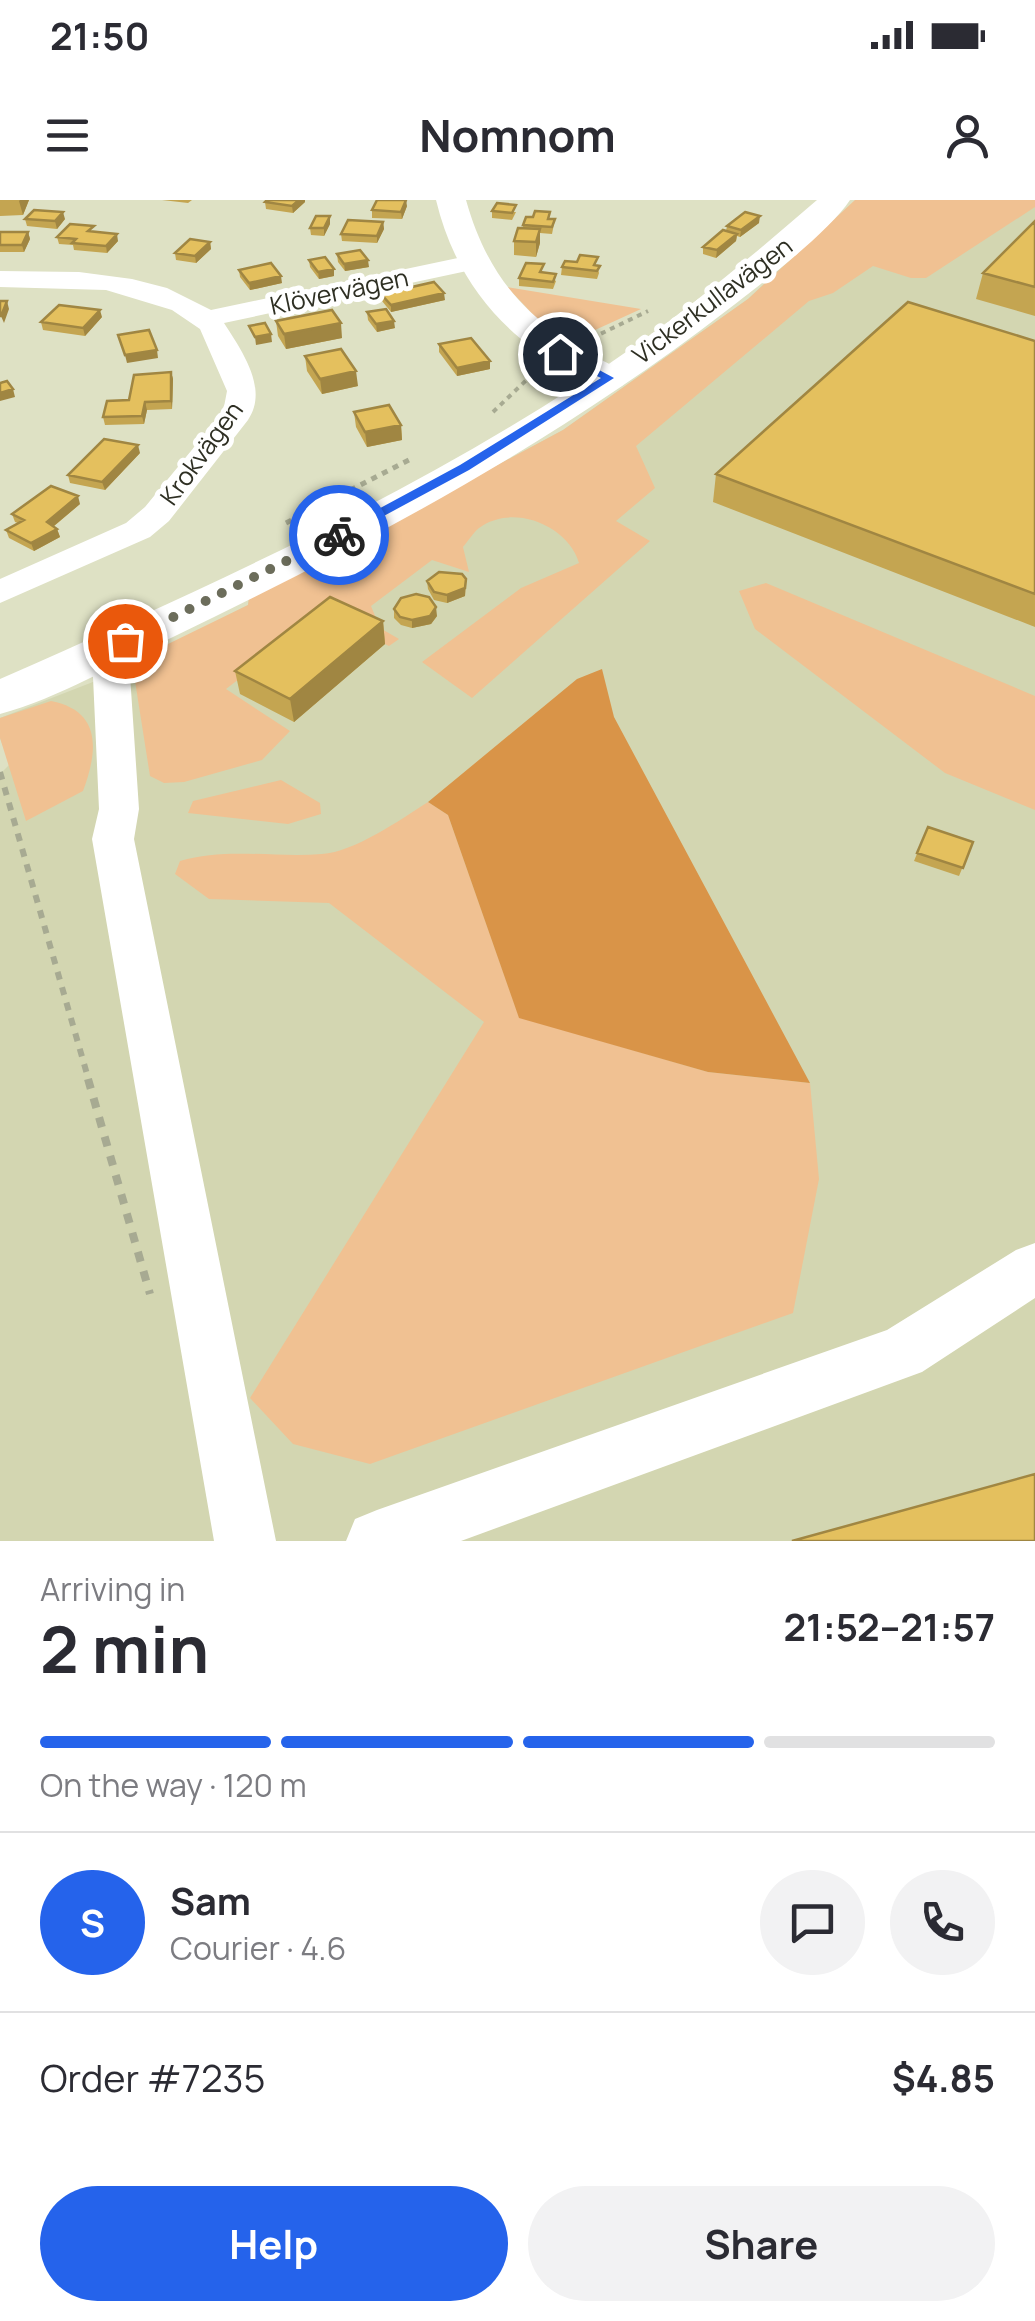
<!DOCTYPE html>
<html lang="en">
<head>
<meta charset="utf-8">
<style>
  body { margin:0; font-family:Manrope,sans-serif; background:#f2f2f3; color:#2b2b33; height:100vh; display:flex; flex-direction:column; font-size:38px; white-space:nowrap }
  * { box-sizing:border-box; margin:0 }
  p { font-size:32px; color:#7c7c81 }
  .icon { flex:none; width:55px; height:55px; fill:none; stroke:currentColor; stroke-width:2; stroke-linecap:round; stroke-linejoin:round }
  .map { position:relative; height:1341px; overflow:hidden }
  .side { display:flex; flex-direction:column; background:#fff; flex:1 }
  .side>* { flex:none }
  .pin { position:absolute; display:grid; place-items:center; width:85px; height:85px; color:#fff; margin:-42px; border:5px solid #fff; border-radius:50%; box-shadow:0 2px 10px #0007 }
  .courier { position:absolute; display:grid; place-items:center; width:100px; height:100px; margin:-50px; border:8px solid #2563eb; border-radius:50%; background:#fff; color:#222; box-shadow:0 2px 12px #0007 }
  .head em { font-style:normal; font-weight:700 }
  .head div { display:flex; flex-direction:column-reverse }
  .head { display:flex; align-items:center; justify-content:space-between; height:170px; padding:0 40px }
  h1 { font-size:65px; font-weight:700; line-height:75px }
  .bar { display:grid; grid-template-columns:repeat(4,1fr); gap:15px 10px; align-content:center; height:120px; padding:0 40px }
  .bar i { height:12px; border-radius:8px; background:#e1e1e2 }
  .bar .selected { background:#2563eb }
  .bar p { grid-column:span 4 }
  .line { display:flex; align-items:center; gap:25px; padding:0 40px; border-top:2px solid #e1e1e2 }
  .line div { flex:1 }
  .round { display:grid; place-items:center; flex:none; width:105px; height:105px; border-radius:52px; background:#f2f2f3 }
  .cta { display:flex; gap:20px; margin-top:auto; padding:20px 40px }
  .cta a { flex:1; height:115px; border-radius:60px; background:#2563eb; color:#fff; font-size:40px; font-weight:700; line-height:115px; text-align:center }
  .cta a+a { background:#f2f2f3; color:#2b2b33 }
  .status { display:flex; justify-content:space-between; align-items:center; height:70px; padding:0 50px; background:#fff; direction:ltr }
  .status svg { height:28px; fill:currentColor }
  header { display:flex; justify-content:space-between; align-items:center; height:130px; padding:0 40px; background:#fff; font-size:45px; font-weight:700 }
  .map>svg:first-child { display:block }
</style>
</head>
<body>
<div class="status"><b>21:50</b><svg viewBox="0 0 49 12"><path d="M0 12V9h3v3zM5 12V6h3v6zM10 12V3h3v9zM15 12V0h3v12zM26 1h20v11H26zM47 4h2v5h-2z"/></svg></div>
<header><svg class="icon" aria-label="menu" viewBox="0 0 24 24"><path d="M4 6h16M4 12h16M4 18h16"/></svg>Nomnom<svg class="icon" aria-label="person" viewBox="0 0 24 24"><circle cx="12" cy="8" r="4"/><path d="M4 21q1-7 8-7t8 7"/></svg></header>
<div class="map">
<svg width="1035" height="1341" viewBox="0 0 1035 1341">
  <rect width="100%" height="100%" fill="#dee1c4"/>
  <!-- built -->
  <path fill="#d3d6b1" d="M1035,0V1341H0V574L10,564L0,538V518L111,475L248,405L249,398L563,230L748,99L814,36Z"/>
  <!-- green -->
  <path fill="#f0c192" d="M855,0H1035V7L926,78H911L873,66L833,93L809,101L636,246L655,288L616,321L650,341L472,498L422,462L521,388L579,363C568,325 512,303 479,328C473,333 468,341 463,347L469,372L432,360L371,406L380,428L399,439L389,446L323,415L226,489L290,531L262,560L184,582L164,583L150,576L135,481L168,444L248,405L249,398L563,230L748,99Z
    M507,87L641,109L571,141L543,125Z
    M766,383L1035,496V610L945,573L755,429L739,391Z
    M51,501C102,511 98,551 83,591L26,621L0,538V518Z
    M281,580L320,603L321,614L288,624L188,613L193,601Z
    M428,602L448,615L519,817L708,872L810,883L819,979L793,1113L370,1264L293,1244L250,1198L484,822L329,703L209,699L175,674L180,661C226,647 274,658 322,654C354,652 400,620 428,602Z"/>
  <!-- forest -->
  <path fill="#d99448" d="M602,469L614,517L810,883L708,872L519,818L448,615L428,602L577,479Z"/>
  <g fill="none" stroke-linecap="round" stroke-linejoin="round">
    <!-- path-far3 -->
    <path stroke="#a7aa92" stroke-width="4" stroke-dasharray="5 5" stroke-linecap="butt" d="M592,138L648,111
      M493,212L538,169"/>
    <!-- path-far2 -->
    <path stroke="#a7aa92" stroke-width="5" stroke-dasharray="6 6" stroke-linecap="butt" d="M286,323L409,260"/>
    <!-- path-far1 -->
    <path stroke="#a7aa92" stroke-width="6" stroke-dasharray="8 8" stroke-linecap="butt" d="M0,572L89,881"/>
    <!-- path -->
    <path stroke="#a7aa92" stroke-width="8" stroke-dasharray="10 10" stroke-linecap="butt" d="M88,879L150,1094"/>
    <!-- minor -->
    <path fill="#fff" fill-rule="evenodd" d="M472,55L485,63L481,68L224,123C242,151 269,189 248,220L169,321L150,337L0,403V379L126,323L145,307L223,212L227,191L200,129L172,110L106,90L0,87V71L79,72L132,79L167,88L211,110Z
      M95,444L108,448L130,475L139,609L134,639L276,1341H214L92,639L99,609L93,477L77,456L82,448Z
      M1035,1043V1098L922,1172L461,1341H346L355,1319L377,1310L887,1130L1016,1050Z"/>
    <!-- tertiary -->
    <path fill="#fff" fill-rule="evenodd" d="M436,0H466C491,89 540,132 622,170L627,178L622,186C600,191 582,180 564,169C497,130 454,75 436,0Z"/>
    <!-- secondary -->
    <path fill="#fff" fill-rule="evenodd" d="M817,0H850C828,33 760,85 726,111C556,242 366,344 173,437C117,463 59,498 0,514V479C219,382 442,282 639,143C701,99 759,50 817,0Z"/>
  </g>
  <!-- wall -->
  <path fill="#c4a551" d="M0,0H29L23,15L0,16Z
    M162,0H192L188,3Z
    M265,2H305L293,13L266,9Z
    M407,6L402,19L372,18V10Z
    M492,11L516,12L512,20L492,18Z
    M25,19H65L57,29L27,26Z
    M550,19H555L552,34L540,33V43L536,57L514,55V41L523,28V25Z
    M1035,21V116L976,99L983,73Z
    M383,22L384,29L377,43L342,41L341,34Z
    M759,23L740,37L737,36L736,41L716,58L703,54V47L726,31L727,26Z
    M330,24L324,36L311,35L310,28Z
    M0,32H28L30,39L24,52H0Z
    M95,32L118,41L107,53L74,50L73,45L59,44L57,37Z
    M210,42L211,49L196,63L176,60L175,53Z
    M337,54L369,67L345,71L338,62Z
    M309,60L334,76L319,79L310,67Z
    M597,65L599,73L597,79L561,75L562,67Z
    M239,70L282,83L250,90L240,77Z
    M544,73L556,81L553,89L519,86V78Z
    M381,94L445,100L391,112L382,101Z
    M367,112L395,128L377,132L368,120Z
    M102,117L85,136L43,130L41,122Z
    M276,121L342,138L286,149L278,136Z
    M1035,141V427L713,302L716,274Z
    M439,144L490,161V169L457,176L439,152Z
    M305,156L358,186L322,194L307,171Z
    M171,172L173,179L172,209L147,210L144,224L105,225L103,217Z
    M354,212L401,225L402,240L367,247L356,227Z
    M140,253L105,290L70,283L68,275Z
    M80,304L53,327L57,329L60,337L34,351L9,338L6,330L18,323L15,322L12,314Z
    M466,379L465,396L447,403L434,400L428,389L427,381Z
    M394,409L437,416L431,424L412,428L401,425L394,418Z
    M383,421L385,444L294,522L240,494L235,471Z
    M928,627L973,642L959,676L914,661Z"/>
  <!-- shaded-wall -->
  <path fill="#a08642" d="M20,0H29L23,15L19,1Z
    M299,0H305V2L293,13L292,6Z
    M406,0L407,6L402,19L401,12Z
    M63,12L65,19L57,29L55,21Z
    M330,16V24L324,36V28Z
    M760,16L759,23L740,37L741,30Z
    M383,22L384,29L377,43V36Z
    M540,29V43L536,57V42Z
    M28,32L30,39L24,52L22,45Z
    M117,34L118,41L107,53L106,46Z
    M737,34L736,41L716,58L717,50Z
    M210,42L211,49L196,63L195,56Z
    M368,60L369,67L345,71L344,64Z
    M334,69V76L319,79L318,72Z
    M281,76L282,83L250,90L249,83Z
    M444,93L445,100L391,112V105Z
    M7,101L9,109L4,123L1,116Z
    M100,110L102,117L85,136L83,128Z
    M394,121L395,128L377,132L376,124Z
    M341,123L342,138L286,149L284,134Z
    M271,134L272,142L256,145L255,137Z
    M157,150L158,158L127,163L125,155Z
    M490,161V169L457,176V168Z
    M356,171L358,186L322,194L320,179Z
    M171,172L173,179L172,209L171,201Z
    M13,189L15,197L0,201V193Z
    M145,202L147,210L144,224L142,216Z
    M401,225L402,240L367,247L365,232Z
    M138,245L140,253L105,290L102,282Z
    M78,296L80,304L49,330L47,322Z
    M57,329L60,337L34,351L31,343Z
    M466,379L465,396L447,403V395Z
    M436,407L437,416L431,424L412,428V420Z
    M383,421L385,444L294,522L290,499Z"/>
  <!-- building -->
  <path fill="#e4c05e" stroke="#a08642" stroke-width="2.5" d="M267,0H299L292,6L265,2Z
    M377,0H406L401,12L372,10Z
    M497,3L516,5L512,13L492,11Z
    M34,10L63,12L55,21L25,19Z
    M535,11L550,12L548,19H555L552,27L523,25L526,17H533Z
    M745,12L760,16L741,30L727,26Z
    M316,16H330L324,28H310Z
    M348,20L383,22L377,36L341,34Z
    M1035,21V87L983,73Z
    M70,24L94,26L88,31L117,34L106,46L72,43L76,39L57,37Z
    M518,28L540,29L536,42L514,41Z
    M723,30L737,34L717,50L703,47Z
    M0,32H28L22,45H0Z
    M190,39L210,42L195,56L175,53Z
    M360,50L368,60L344,64L337,54Z
    M580,55L598,57L594,65L600,66L597,71L562,67L565,61L577,62Z
    M325,57L334,69L318,72L309,60Z
    M271,63L281,76L249,83L239,70Z
    M526,63L544,64L540,72L556,74L553,82L519,78Z
    M434,82L444,93L391,105L381,94Z
    M0,101H7L1,116H0Z
    M908,102L1035,141V394L716,274Z
    M59,105L100,110L83,128L41,122Z
    M386,109L394,121L376,124L367,112Z
    M332,110L341,123L284,134L276,121Z
    M265,123L271,134L255,137L249,126Z
    M149,130L157,150L125,155L118,135Z
    M471,138L490,161L457,168L439,144Z
    M341,149L356,171L320,179L305,156Z
    M171,172V201L145,202L142,216L103,217L107,201L129,200L134,175Z
    M7,181L13,189L0,193V183Z
    M389,205L401,225L365,232L354,212Z
    M104,239L138,245L102,282L68,275Z
    M51,286L78,296L47,322L57,329L31,343L6,330L24,320L12,314Z
    M439,372L462,374L466,379L465,388L447,395L434,392L427,381Z
    M416,394L429,397L436,407L430,416L412,420L400,417L394,409L401,398Z
    M330,397L383,421L290,499L235,471Z
    M928,627L973,642L963,668L917,653Z
    M1035,1274V1341H792Z"/>
  <!-- route -->
  <path fill="#2563eb" d="M556,151H564L614,178L469,270L343,338H334V333L460,265L601,178L556,156Z"/>
  <g fill="none" stroke-linecap="round" stroke-linejoin="round">
    <!-- done -->
    <path stroke="#6c6d5b" stroke-width="10" stroke-dasharray="0 18" d="M125,441L339,335"/>
  </g>
  <g text-anchor="middle" dominant-baseline="central" stroke-width="10" stroke-linejoin="round" paint-order="stroke">
    <!-- far-street labels -->
    <g font-size="25" fill="#2e2f23" stroke="#fff">
      <text transform="translate(339 91) rotate(-12)">Klövervägen</text>
      <text transform="translate(712 100) rotate(-37)">Vickerkullavägen</text>
      <text transform="translate(201 253) rotate(-54)">Krokvägen</text>
    </g>
  </g>
</svg>
<div class="pin" style="left:125px;top:441px;background:#ea580c"><svg class="icon" aria-label="bag" viewBox="0 0 24 24"><path d="M5 8h14l-1 12H6zM9 8a3 3 0 0 1 6 0"/></svg></div>
<div class="pin" style="left:560px;top:154px;background:#1f2937"><svg class="icon" aria-label="home" viewBox="0 0 24 24"><path d="M3 11l9-7 9 7M6 9v11h12V9"/></svg></div>
<div class="courier" style="left:339px;top:335px"><svg class="icon" aria-label="bike" viewBox="0 0 24 24"><circle cx="6" cy="16" r="4"/><circle cx="18" cy="16" r="4"/><path d="M6 16l4-8h5l3 8M10 8l3 8H6M13 5h3"/></svg></div>
</div>
<section class="side">
<div class="head"><div><h1>2 min</h1><p>Arriving in</p></div><em>21:52–21:57</em></div>
<div class="bar"><i class="selected"></i><i class="selected"></i><i class="selected"></i><i></i><p>On the way · 120 m</p></div>
<div class="line" style="height:180px"><b class="round" style="background:#2563eb;color:#fff">S</b><div><b>Sam</b><p>Courier · 4.6</p></div><a class="round"><svg class="icon" aria-label="chat" viewBox="0 0 24 24"><path d="M4 5h16v11H9l-5 4z"/></svg></a><a class="round"><svg class="icon" aria-label="phone" viewBox="0 0 24 24"><path d="M5 4h4l2 5-3 2q2 4 5 5l2-3 5 2v4C11 20 4 13 5 4z"/></svg></a></div>
<div class="line" style="height:130px"><div>Order #7235</div><b>$4.85</b></div>
<div class="cta"><a>Help</a><a>Share</a></div>
</section>
</body>
</html>
